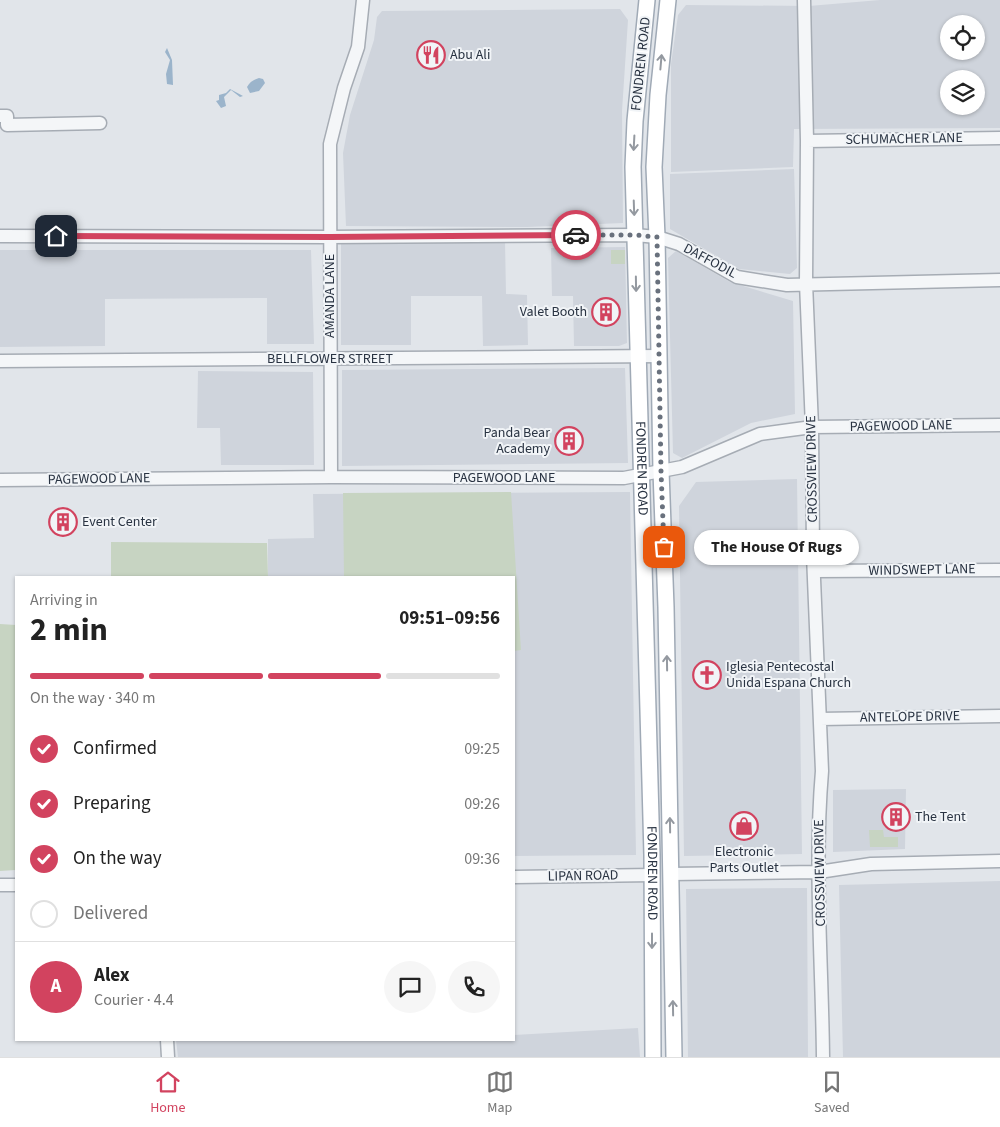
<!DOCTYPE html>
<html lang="en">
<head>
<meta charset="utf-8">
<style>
  body { margin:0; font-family:"Source Sans 3",sans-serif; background:#f6f6f6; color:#222; height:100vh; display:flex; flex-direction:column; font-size:19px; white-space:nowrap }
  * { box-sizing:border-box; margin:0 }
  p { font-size:16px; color:#767676 }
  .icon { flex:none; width:28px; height:28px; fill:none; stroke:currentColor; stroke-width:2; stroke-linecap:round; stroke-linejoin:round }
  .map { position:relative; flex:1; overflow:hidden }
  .sheet { position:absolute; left:15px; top:576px; width:500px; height:465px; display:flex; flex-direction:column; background:#fff; border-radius:0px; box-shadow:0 1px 4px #0004 }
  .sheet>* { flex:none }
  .tools { position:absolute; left:940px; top:15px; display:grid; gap:10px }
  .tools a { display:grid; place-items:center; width:45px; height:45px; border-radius:50%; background:#fff; box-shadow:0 1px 4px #0004; font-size:25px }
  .pin { position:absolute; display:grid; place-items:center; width:42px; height:42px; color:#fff; margin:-21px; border-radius:10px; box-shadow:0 2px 8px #0006 }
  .courier { position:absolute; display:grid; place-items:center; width:50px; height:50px; margin:-25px; border:4px solid #d2435f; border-radius:50%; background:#fff; color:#222; box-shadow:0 1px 6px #0007 }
  .bubble { position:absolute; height:35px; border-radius:18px; background:#fff; box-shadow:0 1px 4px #0004; font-size:16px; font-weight:700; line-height:35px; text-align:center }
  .summary em { font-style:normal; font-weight:700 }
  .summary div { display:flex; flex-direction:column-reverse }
  .summary { display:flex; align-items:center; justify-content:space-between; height:85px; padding:0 15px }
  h1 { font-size:32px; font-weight:700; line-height:38px }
  .bar { display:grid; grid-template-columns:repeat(4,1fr); gap:8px 5px; align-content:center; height:60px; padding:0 15px }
  .bar i { height:6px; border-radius:4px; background:#e0e0e0 }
  .bar .on { background:#d2435f }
  .bar p { grid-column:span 4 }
  .line { display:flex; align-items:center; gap:12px; padding:0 15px; border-top:1px solid #e0e0e0 }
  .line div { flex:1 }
  .round { display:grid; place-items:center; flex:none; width:52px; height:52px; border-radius:26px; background:#f6f6f6 }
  ol { padding:0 15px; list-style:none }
  li { display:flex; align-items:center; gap:15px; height:55px }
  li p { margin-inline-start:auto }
  li .icon { padding:5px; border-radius:50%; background:#d2435f; color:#fff; stroke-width:4 }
  li:last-child { color:#767676 }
  li i { width:28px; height:28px; border:2px solid #e0e0e0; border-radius:50% }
  .tabs { display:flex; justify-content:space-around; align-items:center; height:70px; border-top:1px solid #e0e0e0; background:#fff; font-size:14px; color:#767676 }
  .tabs a { display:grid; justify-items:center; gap:2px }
  .tabs .on { color:#d2435f }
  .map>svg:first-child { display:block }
</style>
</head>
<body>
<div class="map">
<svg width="1000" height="1057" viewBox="0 0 1000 1057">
  <rect width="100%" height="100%" fill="#e1e5ea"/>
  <!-- built -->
  <path fill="#cfd4dc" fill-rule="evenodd" d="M880,0H1000V128L794,129L793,167L671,172V64L678,15L686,5L809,6ZM949,24H976V51H949ZM949,79H976V106H949Z
    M620,9L628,20L622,111L623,223L527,227L346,226L343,153L350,115L374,40L377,17L382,11Z
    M794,169L797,268L790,274L739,269L670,229V174Z
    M505,241L506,294L527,295L528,345L483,346L482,296H411V345H341V242Z
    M625,247L627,343L619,346H574L573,296H552L551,248Z
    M0,250H311L314,344H267V298L105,299V346L0,347Z
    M676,251L730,282L793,301L795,414L751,423L682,458L673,453L668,258Z
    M625,368L628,463L342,466V370Z
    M198,371L313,372L314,465H221L220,428H197Z
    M797,479L802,854L684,856L679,506L696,482Z
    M630,492L636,855L514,856V578L268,577V539L314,538L313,494Z
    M906,789L905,849L833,852V790Z
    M1000,881V1057H843L839,885Z
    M807,888L808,1057H688L686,889Z
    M638,1028L640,1057H178L176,1040H514V1035Z"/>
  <!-- green -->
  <path fill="#c7d4c2" d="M611,250H625V264H611Z
    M511,492L521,650L514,651V578L344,577L343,493Z
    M111,542L267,543L268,577H111Z
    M0,624L16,625V870L0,871Z
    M869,830H883L884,837H898V847H870Z"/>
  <!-- water -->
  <path fill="#9bb4cb" d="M167,48L172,60L173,85L167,84L166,74L170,60L165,52Z
    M259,78L263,79L265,83L259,91L250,93L247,87C250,82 253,80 259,78Z
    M230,89L243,96L240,97L231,90L224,97L226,106L221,108L216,101L219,100V95L226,93Z"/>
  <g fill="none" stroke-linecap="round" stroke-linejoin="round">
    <defs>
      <path id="minor" d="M804,0L807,141L806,283L812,427L813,555L822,771C814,866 822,962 823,1057
        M0,116H7V125L100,123
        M807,141L1000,138
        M0,236L330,237L635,235L657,237L679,244L737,277L787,285L1000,280
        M0,361L659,356
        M331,477L330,144L344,88L358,47L363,0
        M0,480L331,477L624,478L682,467L760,434L812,427L1000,425
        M814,571L1000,570
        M820,719L1000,716
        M670,874L819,872L871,864L1000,861
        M514,877L653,875
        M0,885H16
        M167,1040L168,1057"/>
      <g id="major">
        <path id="s1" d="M647,0L635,121L633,167L652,855L653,1057"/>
        <path d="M668,0L658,95L654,167L657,237L661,471L666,607L674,1057"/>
      </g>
    </defs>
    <!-- minor casing -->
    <use href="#minor" stroke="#a6acb4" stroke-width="15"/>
    <!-- major casing -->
    <use href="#major" stroke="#a0aab6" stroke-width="18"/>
    <!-- minor -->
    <use href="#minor" stroke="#f4f6f8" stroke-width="12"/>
    <!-- major -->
    <use href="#major" stroke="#fff" stroke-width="15"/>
  </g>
  <!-- one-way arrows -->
  <defs><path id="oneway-shaft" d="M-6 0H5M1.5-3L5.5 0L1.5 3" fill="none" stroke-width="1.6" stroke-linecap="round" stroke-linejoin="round" transform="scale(1.25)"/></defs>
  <g stroke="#9499a0">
    <use href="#oneway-shaft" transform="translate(661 62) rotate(-85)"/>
    <use href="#oneway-shaft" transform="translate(634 143) rotate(93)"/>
    <use href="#oneway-shaft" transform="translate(634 208) rotate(88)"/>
    <use href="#oneway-shaft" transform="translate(636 284) rotate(89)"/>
    <use href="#oneway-shaft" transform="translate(667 663) rotate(-91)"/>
    <use href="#oneway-shaft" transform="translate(670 825) rotate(-91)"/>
    <use href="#oneway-shaft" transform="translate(652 941) rotate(90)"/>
    <use href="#oneway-shaft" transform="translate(673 1008) rotate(-91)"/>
  </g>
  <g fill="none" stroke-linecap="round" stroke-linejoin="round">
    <!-- done -->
    <path stroke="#69717d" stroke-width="5" stroke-dasharray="0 9" d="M576,235H635L657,237L661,471L664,547"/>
    <!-- route -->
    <path stroke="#d2435f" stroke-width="6" d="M56,236L330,237L576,235"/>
  </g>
  <!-- icons -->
  <defs>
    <symbol id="restaurant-ring" viewBox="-11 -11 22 22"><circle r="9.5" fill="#f1f4f7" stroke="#d2435f" stroke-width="1.5"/><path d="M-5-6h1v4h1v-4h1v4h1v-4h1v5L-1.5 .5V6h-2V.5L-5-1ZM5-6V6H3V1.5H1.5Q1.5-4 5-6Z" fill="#d2435f"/></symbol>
    <symbol id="building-ring" viewBox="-11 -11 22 22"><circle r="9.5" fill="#f1f4f7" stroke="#d2435f" stroke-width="1.5"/><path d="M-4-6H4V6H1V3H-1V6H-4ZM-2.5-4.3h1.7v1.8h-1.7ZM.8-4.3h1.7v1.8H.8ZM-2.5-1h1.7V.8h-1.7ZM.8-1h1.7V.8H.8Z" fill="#d2435f"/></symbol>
    <symbol id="church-ring" viewBox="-11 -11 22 22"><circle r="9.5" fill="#f1f4f7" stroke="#d2435f" stroke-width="1.5"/><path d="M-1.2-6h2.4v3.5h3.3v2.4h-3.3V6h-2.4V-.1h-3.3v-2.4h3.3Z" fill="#d2435f"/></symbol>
    <symbol id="shop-ring" viewBox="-11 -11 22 22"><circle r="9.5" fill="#f1f4f7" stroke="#d2435f" stroke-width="1.5"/><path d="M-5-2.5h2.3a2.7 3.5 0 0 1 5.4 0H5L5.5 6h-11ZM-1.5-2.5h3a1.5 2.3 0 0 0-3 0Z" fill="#d2435f"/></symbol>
  </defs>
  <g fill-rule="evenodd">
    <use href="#restaurant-ring" x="415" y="39" width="32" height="32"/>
    <use href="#building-ring" x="590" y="296" width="32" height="32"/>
    <use href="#building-ring" x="553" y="425" width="32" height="32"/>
    <use href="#building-ring" x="47" y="506" width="32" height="32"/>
    <use href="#church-ring" x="691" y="659" width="32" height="32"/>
    <use href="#building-ring" x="880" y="801" width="32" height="32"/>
    <use href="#shop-ring" x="728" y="810" width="32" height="32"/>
  </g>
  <g text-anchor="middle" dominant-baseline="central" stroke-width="4" stroke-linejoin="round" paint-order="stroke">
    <!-- poi labels -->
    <g font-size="14" fill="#293342" stroke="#f1f4f7" text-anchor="start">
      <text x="450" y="55">Abu Ali</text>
      <text x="587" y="312" text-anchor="end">Valet Booth</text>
      <text x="550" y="433" text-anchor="end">Panda Bear<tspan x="550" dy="16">Academy</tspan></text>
      <text x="82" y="522">Event Center</text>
      <text x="726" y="667">Iglesia Pentecostal<tspan x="726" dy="16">Unida Espana Church</tspan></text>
      <text x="915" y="817">The Tent</text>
      <text x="744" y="852" text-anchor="middle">Electronic<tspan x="744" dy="16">Parts Outlet</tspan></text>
    </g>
    <!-- street labels -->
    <g font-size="14" fill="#293342" stroke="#f1f4f7">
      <text transform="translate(641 64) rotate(-84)">FONDREN ROAD</text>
      <text transform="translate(904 139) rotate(-1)">SCHUMACHER LANE</text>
      <text transform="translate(710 261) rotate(28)">DAFFODIL</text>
      <text transform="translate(330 296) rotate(-90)">AMANDA LANE</text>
      <text x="330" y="359">BELLFLOWER STREET</text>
      <text transform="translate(901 426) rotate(-1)">PAGEWOOD LANE</text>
      <text stroke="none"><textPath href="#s1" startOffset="469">FONDREN ROAD</textPath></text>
      <text transform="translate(812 469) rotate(-91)">CROSSVIEW DRIVE</text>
      <text x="504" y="478">PAGEWOOD LANE</text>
      <text transform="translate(99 479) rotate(-1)">PAGEWOOD LANE</text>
      <text transform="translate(922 570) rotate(-1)">WINDSWEPT LANE</text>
      <text transform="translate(910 717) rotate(-1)">ANTELOPE DRIVE</text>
      <text stroke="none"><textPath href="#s1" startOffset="874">FONDREN ROAD</textPath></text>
      <text transform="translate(820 873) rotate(-91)">CROSSVIEW DRIVE</text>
      <text transform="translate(583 876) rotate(-1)">LIPAN ROAD</text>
    </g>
  </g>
</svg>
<div class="tools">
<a><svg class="icon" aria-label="locate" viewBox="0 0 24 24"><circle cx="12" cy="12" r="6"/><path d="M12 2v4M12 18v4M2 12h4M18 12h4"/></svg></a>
<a><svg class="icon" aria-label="layers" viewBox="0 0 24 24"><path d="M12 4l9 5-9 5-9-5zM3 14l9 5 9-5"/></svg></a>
</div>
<div class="pin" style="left:664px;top:547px;background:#ea580c"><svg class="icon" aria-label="bag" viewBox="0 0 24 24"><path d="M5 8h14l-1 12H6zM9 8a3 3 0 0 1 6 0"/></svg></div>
<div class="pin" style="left:56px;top:236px;background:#1f2937"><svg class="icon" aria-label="home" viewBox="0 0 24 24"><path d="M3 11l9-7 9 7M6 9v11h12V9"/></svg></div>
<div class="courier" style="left:576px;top:235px"><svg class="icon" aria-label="car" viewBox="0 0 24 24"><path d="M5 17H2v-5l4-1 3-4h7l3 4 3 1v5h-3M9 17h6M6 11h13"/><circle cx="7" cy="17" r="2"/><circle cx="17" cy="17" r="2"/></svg></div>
<div class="bubble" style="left:694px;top:530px;width:165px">The House Of Rugs</div>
<section class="sheet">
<div class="summary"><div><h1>2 min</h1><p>Arriving in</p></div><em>09:51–09:56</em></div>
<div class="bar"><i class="on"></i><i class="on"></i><i class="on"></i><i></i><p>On the way · 340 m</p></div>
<ol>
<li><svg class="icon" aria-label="check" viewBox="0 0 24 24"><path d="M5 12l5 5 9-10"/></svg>Confirmed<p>09:25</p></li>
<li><svg class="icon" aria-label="check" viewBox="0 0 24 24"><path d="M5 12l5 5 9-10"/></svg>Preparing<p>09:26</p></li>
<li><svg class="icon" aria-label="check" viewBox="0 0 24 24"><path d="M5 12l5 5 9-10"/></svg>On the way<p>09:36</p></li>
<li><i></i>Delivered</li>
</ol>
<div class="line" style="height:90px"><b class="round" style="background:#d2435f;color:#fff">A</b><div><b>Alex</b><p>Courier · 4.4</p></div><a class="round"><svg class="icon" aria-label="chat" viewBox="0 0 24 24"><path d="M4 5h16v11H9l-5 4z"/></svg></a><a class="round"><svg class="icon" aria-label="phone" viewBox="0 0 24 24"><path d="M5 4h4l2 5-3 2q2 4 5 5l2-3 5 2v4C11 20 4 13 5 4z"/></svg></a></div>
</section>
</div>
<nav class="tabs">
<a class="on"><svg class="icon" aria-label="home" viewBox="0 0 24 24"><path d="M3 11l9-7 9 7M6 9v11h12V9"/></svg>Home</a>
<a><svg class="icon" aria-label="map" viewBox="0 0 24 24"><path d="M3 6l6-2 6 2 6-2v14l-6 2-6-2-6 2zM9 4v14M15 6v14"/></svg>Map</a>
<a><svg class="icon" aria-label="saved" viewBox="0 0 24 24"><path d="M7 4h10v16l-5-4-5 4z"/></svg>Saved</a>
</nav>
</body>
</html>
